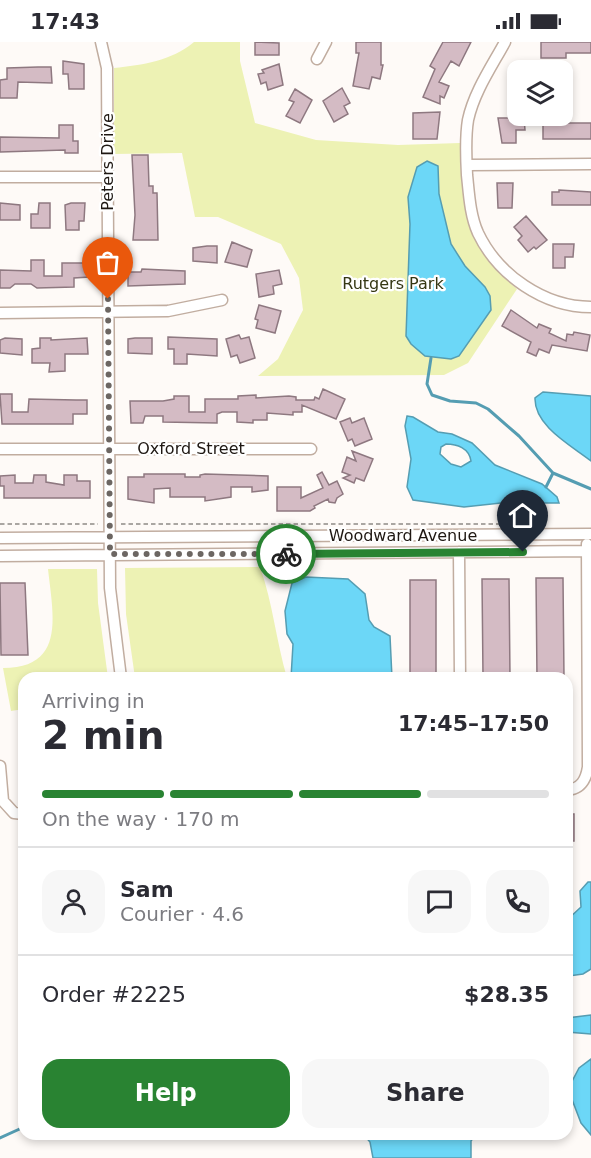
<!DOCTYPE html>
<html lang="en">
<head>
<meta charset="utf-8">
<style>
  body { margin:0; font-family:"DejaVu Sans",sans-serif; background:#f7f7f7; color:#2b2b33; height:100vh; display:flex; flex-direction:column; font-size:22px; white-space:nowrap }
  * { box-sizing:border-box; margin:0 }
  p { font-size:20px; color:#7c7c81 }
  .icon { flex:none; width:33px; height:33px; fill:none; stroke:currentColor; stroke-width:2; stroke-linecap:round; stroke-linejoin:round }
  .map { position:relative; flex:1; overflow:hidden }
  .side { position:absolute; left:18px; top:630px; width:555px; height:468px; display:flex; flex-direction:column; background:#fff; border-radius:18px; box-shadow:0 3px 9px #0003 }
  .side>* { flex:none }
  .fabs { position:absolute; left:507px; top:18px; display:grid; gap:12px }
  .fabs a { display:grid; place-items:center; width:66px; height:66px; border-radius:12px; background:#fff; box-shadow:0 3px 9px #0003; font-size:30px }
  .pin { position:absolute; display:grid; place-items:center; width:51px; height:51px; color:#fff; margin:-62px -26px; border-radius:50% 50% 50% 0; rotate:-45deg; box-shadow:0 0 6px #0007 }
  .pin .icon { rotate:45deg }
  .courier { position:absolute; display:grid; place-items:center; width:60px; height:60px; margin:-30px; border:4px solid #298332; border-radius:50%; background:#fff; color:#222; box-shadow:0 2px 8px #0007 }
  .overview em { font-style:normal; font-weight:600 }
  .overview div { display:flex; flex-direction:column-reverse }
  .overview { display:flex; align-items:center; justify-content:space-between; height:102px; padding:0 24px }
  h1 { font-size:39px; font-weight:600; line-height:45px }
  .bar { display:grid; grid-template-columns:repeat(4,1fr); gap:9px 6px; align-content:center; height:72px; padding:0 24px }
  .bar i { height:8px; border-radius:4px; background:#e1e1e2 }
  .bar .current { background:#298332 }
  .bar p { grid-column:span 4 }
  .line { display:flex; align-items:center; gap:15px; padding:0 24px; border-top:2px solid #e1e1e2 }
  .line div { flex:1 }
  .round { display:grid; place-items:center; flex:none; width:63px; height:63px; border-radius:18px; background:#f7f7f7 }
  .primary-button { display:flex; gap:12px; margin-top:auto; padding:12px 24px }
  .primary-button a { flex:1; height:69px; border-radius:18px; background:#298332; color:#fff; font-size:24px; font-weight:600; line-height:69px; text-align:center }
  .primary-button a+a { background:#f7f7f7; color:#2b2b33 }
  .status { display:flex; justify-content:space-between; align-items:center; height:42px; padding:0 30px; background:#fff; direction:ltr }
  .status svg { height:16px; fill:currentColor }
  .map>svg:first-child { display:block }
</style>
</head>
<body>
<div class="status"><b>17:43</b><svg viewBox="0 0 49 12"><path d="M0 12V9h3v3zM5 12V6h3v6zM10 12V3h3v9zM15 12V0h3v12zM26 1h20v11H26zM47 4h2v5h-2z"/></svg></div>
<div class="map">
<svg width="591" height="1116" viewBox="0 0 591 1116">
  <rect width="100%" height="100%" fill="#fefaf7"/>
  <!-- green -->
  <path fill="#edf2b4" d="M194,0H240V19L255,81L316,98L398,103L460,101C461,166 467,203 517,247L468,321L444,333L258,334L278,317L303,268L299,236L281,202L218,175H195L182,111L114,112V26C143,23 171,19 194,0Z
    M260,525C273,562 276,598 287,636H135L126,572L125,526Z
    M48,527H97L98,561L108,636H24V667L11,669L3,626C66,626 53,573 48,527Z"/>
  <!-- water -->
  <path fill="#6cd7f7" stroke="#559db2" stroke-width="1.5" fill-rule="evenodd" d="M427,119L438,124L439,152L451,202L465,224L485,245L490,254L491,268L459,314L451,317L425,314L411,302L406,294L410,182L408,155L417,125Z
    M543,350L591,354V419C572,404 534,384 535,356Z
    M407,374L413,375L438,390L452,392L472,401L495,423L542,442L557,455L559,461H501L464,465L413,458L407,445L411,417L405,384ZM446,402C457,402 469,406 471,419L461,425L451,422L440,412L441,405Z
    M306,535L348,537L365,552L369,578L374,585L390,594L392,636H291L293,602L287,592L285,569L292,541Z
    M588,840H591V927L583,932L569,934L567,878L581,865L580,849Z
    M591,973V992L567,990V976Z
    M591,1017V1093L581,1081L568,1047L579,1026Z
    M363,1092H476L471,1099V1116H373L370,1100Z"/>
  <g fill="none" stroke-linecap="round" stroke-linejoin="round">
    <!-- stream -->
    <path stroke="#559db2" stroke-width="3" d="M431,316L427,342L432,353L450,359L476,361L488,367L519,394L553,431L591,447
      M546,445L553,431
      M0,1096L24,1085"/>
  </g>
  <!-- building -->
  <path fill="#d4bbc4" stroke="#8e7880" stroke-width="1.5" d="M255,0L279,1V13H255Z
    M356,0H381V23H383L380,37L372,35L369,47L353,44L359,11H356Z
    M443,0H471L459,24L451,19L439,40L449,44L444,56L440,54V62L423,55L435,27L430,24Z
    M541,0H591V11H566V16H541Z
    M63,19L84,22V47H69L68,32H63Z
    M279,22L283,43L268,48L266,40L261,42L258,32L264,31L262,28Z
    M38,25H51L52,41L18,40L17,56H0V38L7,37V26Z
    M342,46L350,61L344,64L348,72L334,80L323,59Z
    M295,47L312,58L300,81L286,74L294,60L289,58Z
    M440,70L437,97H413V71Z
    M549,74H565V81H591V97H543V81H549Z
    M498,76H524L525,88H516V101H502Z
    M59,83H73V99H78V111H65V108L0,110V95L59,96Z
    M132,113H148L149,144H153V151H157L158,198H133L135,173Z
    M497,141H513L512,166H498Z
    M559,148L591,150V163H552V150H559Z
    M0,161L20,163V178H0Z
    M39,161H50V186H31V172H38Z
    M71,161H85L84,179H79V188H66L65,163Z
    M526,174L547,198L536,207L534,205L528,210L518,198L522,194L514,185Z
    M232,200L252,208L247,225L225,220Z
    M553,202H574L573,215H565V226H553Z
    M207,204H217V221L193,219V206Z
    M31,218H44V234H62V221H89V235L74,236V245L37,246L31,242H15L10,246H0V228L31,229Z
    M142,227L185,229V242L128,244V230H141Z
    M279,228L282,242L273,244L274,252L259,255L256,232Z
    M259,263L281,269L275,291L256,286L258,278L255,277Z
    M511,268L537,286L539,282L551,287L549,291L566,299L567,292L573,293L574,290L590,293L587,309L552,303L549,311L539,307L536,314L527,310L531,300L502,284Z
    M239,293L241,297L249,295L255,316L240,321L237,313L231,315L226,297Z
    M168,295L217,297V314L187,312V322H174V307H168Z
    M5,296L22,297V313L0,311V298Z
    M40,296H51V298L87,296L88,312H65V329L49,330L50,321H32V307L40,306Z
    M135,296H152V312L128,311V297Z
    M323,347L345,357L336,377L302,363V370H293V373L267,371V378H253V381L237,380V370H222L217,372V381L163,380V374H145L143,381H131L130,359H163L174,357V354H189V370H205V357H238V354L256,353V356L289,354L296,355V358H314L315,355L319,357Z
    M0,352H12V370H28L29,357L76,358H87V372H73V382H2Z
    M350,376L352,381L364,376L372,397L355,404L352,397L348,399L340,380Z
    M352,409L373,417L364,439L356,436L354,441L343,436L350,433L342,430L347,415L356,419Z
    M322,430L329,443L337,439L343,452L337,456L335,461L329,460L328,457L314,464L315,466L310,469H277V445H301V456L323,446L317,433Z
    M144,432H185V435H200V433L205,432L268,434V448L252,450V445H231V455L205,459V455H170V446L154,447V461L128,457V435H144Z
    M15,433V441H33L34,433H46V440L64,443V433H77V439H90V456H4V444H0V434Z
    M536,536H563L564,636H537Z
    M482,537H509L510,636L483,634Z
    M410,538H436V636H410Z
    M0,541H25L28,613H1Z
    M567,772H574V799H567Z"/>
  <g fill="none" stroke-linecap="round" stroke-linejoin="round">
    <defs>
      <path id="minor" d="M101,0L107,26L110,546L121,636
        M505,0C492,24 474,50 468,78C465,96 466,115 467,133C469,152 470,173 478,191C498,233 544,265 591,265
        M317,17L326,0
        M467,123L591,122
        M0,135H106
        M0,271L168,269L222,258
        M0,407H311
        M0,496L591,492
        M459,510L460,636
        M0,514L591,509
        M0,724L3,759L14,771L24,772
        M567,748C581,747 586,738 588,725L587,502"/>
    </defs>
    <!-- minor casing -->
    <use href="#minor" stroke="#c1ada0" stroke-width="13"/>
    <!-- path -->
    <path stroke="#8f8a86" stroke-width="1.5" stroke-dasharray="4.5 3" stroke-linecap="butt" d="M0,482H98
      M121,482H509"/>
    <!-- minor -->
    <use href="#minor" stroke="#fff" stroke-width="10"/>
  </g>
  <g fill="none" stroke-linecap="round" stroke-linejoin="round">
    <!-- done -->
    <path stroke="#6c6662" stroke-width="6" stroke-dasharray="0 10.8" d="M108,257L110,512H286"/>
    <!-- route -->
    <path stroke="#298332" stroke-width="8" d="M286,512L523,510"/>
  </g>
  <g text-anchor="middle" dominant-baseline="central" stroke-width="4.5" stroke-linejoin="round" paint-order="stroke">
    <!-- street labels -->
    <g font-size="16" fill="#1e1712" stroke="#fff">
      <text transform="translate(107 120) rotate(-90)">Peters Drive</text>
      <text x="191" y="406">Oxford Street</text>
      <text x="403" y="493">Woodward Avenue</text>
    </g>
    <!-- park labels -->
    <g font-size="16" fill="#353713" stroke="#fff">
      <text x="393" y="241">Rutgers Park</text>
    </g>
  </g>
</svg>
<div class="fabs">
<a><svg class="icon" aria-label="layers" viewBox="0 0 24 24"><path d="M12 4l9 5-9 5-9-5zM3 14l9 5 9-5"/></svg></a>
</div>
<div class="pin" style="left:108px;top:257px;background:#ea580c"><svg class="icon" aria-label="bag" viewBox="0 0 24 24"><path d="M5 8h14l-1 12H6zM9 8a3 3 0 0 1 6 0"/></svg></div>
<div class="pin" style="left:523px;top:510px;background:#1f2937"><svg class="icon" aria-label="home" viewBox="0 0 24 24"><path d="M3 11l9-7 9 7M6 9v11h12V9"/></svg></div>
<div class="courier" style="left:286px;top:512px"><svg class="icon" aria-label="bike" viewBox="0 0 24 24"><circle cx="6" cy="16" r="4"/><circle cx="18" cy="16" r="4"/><path d="M6 16l4-8h5l3 8M10 8l3 8H6M13 5h3"/></svg></div>
<section class="side">
<div class="overview"><div><h1>2 min</h1><p>Arriving in</p></div><em>17:45–17:50</em></div>
<div class="bar"><i class="current"></i><i class="current"></i><i class="current"></i><i></i><p>On the way · 170 m</p></div>
<div class="line" style="height:108px"><a class="round"><svg class="icon" aria-label="person" viewBox="0 0 24 24"><circle cx="12" cy="8" r="4"/><path d="M4 21q1-7 8-7t8 7"/></svg></a><div><b>Sam</b><p>Courier · 4.6</p></div><a class="round"><svg class="icon" aria-label="chat" viewBox="0 0 24 24"><path d="M4 5h16v11H9l-5 4z"/></svg></a><a class="round"><svg class="icon" aria-label="phone" viewBox="0 0 24 24"><path d="M5 4h4l2 5-3 2q2 4 5 5l2-3 5 2v4C11 20 4 13 5 4z"/></svg></a></div>
<div class="line" style="height:78px"><div>Order #2225</div><b>$28.35</b></div>
<div class="primary-button"><a>Help</a><a>Share</a></div>
</section>
</div>
</body>
</html>
